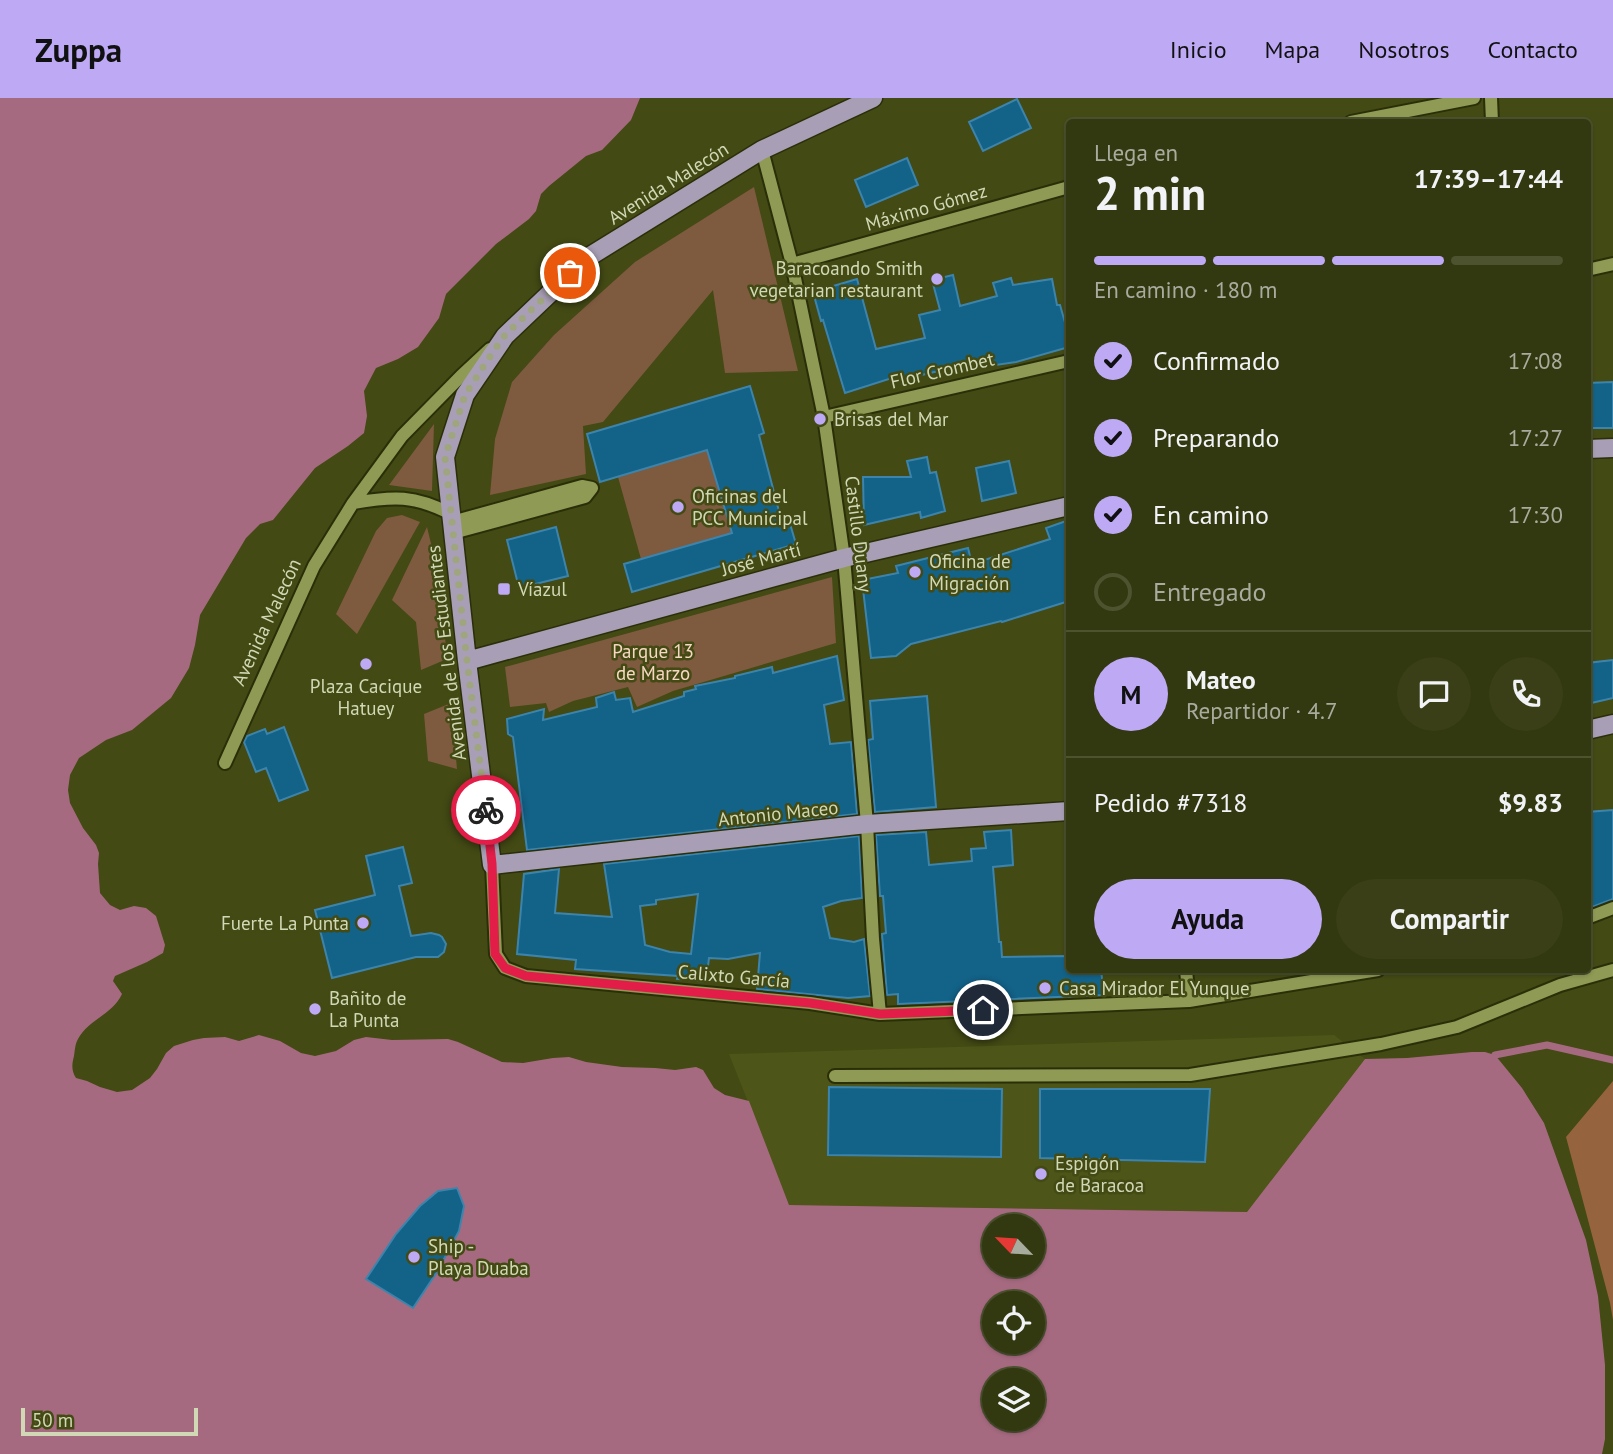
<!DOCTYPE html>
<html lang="es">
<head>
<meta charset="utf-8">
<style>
  body { margin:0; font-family:"PT Sans",sans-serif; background:#3a3f18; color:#f1f3f6; height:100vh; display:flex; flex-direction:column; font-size:26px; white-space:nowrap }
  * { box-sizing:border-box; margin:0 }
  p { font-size:23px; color:#a8ac9e }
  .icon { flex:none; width:38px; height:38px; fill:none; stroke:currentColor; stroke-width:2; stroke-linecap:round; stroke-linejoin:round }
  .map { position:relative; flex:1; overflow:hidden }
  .drawer { position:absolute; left:1066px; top:21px; width:525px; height:854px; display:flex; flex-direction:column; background:#32380f; border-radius:7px; box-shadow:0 2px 5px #0004,0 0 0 2px #4d522f }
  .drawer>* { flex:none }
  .needle { width:46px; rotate:295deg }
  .buttons { position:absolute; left:982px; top:1116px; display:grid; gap:14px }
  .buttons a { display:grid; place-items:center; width:63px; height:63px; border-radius:50%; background:#32380f; box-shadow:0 2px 5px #0004,0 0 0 2px #4d522f; font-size:35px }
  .scale { position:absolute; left:21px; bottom:18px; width:177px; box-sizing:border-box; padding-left:7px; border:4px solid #d1d8b5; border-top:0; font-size:19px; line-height:24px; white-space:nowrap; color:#d1d8b5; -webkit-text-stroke:5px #434a14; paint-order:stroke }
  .pin { position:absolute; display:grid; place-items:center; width:60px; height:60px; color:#fff; margin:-30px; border:4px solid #fff; border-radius:50%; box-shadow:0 2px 7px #0007 }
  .courier { position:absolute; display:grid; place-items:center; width:70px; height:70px; margin:-35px; border:5px solid #e11d48; border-radius:50%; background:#fff; color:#222; box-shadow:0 2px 9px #0007 }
  .headline em { font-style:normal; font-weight:800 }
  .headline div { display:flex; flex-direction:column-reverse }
  .headline { display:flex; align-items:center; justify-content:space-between; height:119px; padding:0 28px }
  h1 { font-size:46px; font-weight:800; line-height:52px }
  .bar { display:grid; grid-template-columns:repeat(4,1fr); gap:10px 7px; align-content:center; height:84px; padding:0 28px }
  .bar i { height:9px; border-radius:5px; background:#4d522f }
  .bar .selected { background:#bea9f5 }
  .bar p { grid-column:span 4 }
  .line { display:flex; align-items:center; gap:18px; padding:0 28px; border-top:2px solid #4d522f }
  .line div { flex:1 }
  .round { display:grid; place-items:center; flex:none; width:74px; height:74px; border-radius:37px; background:#3a3f18 }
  ol { padding:0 28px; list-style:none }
  li { display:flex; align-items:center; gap:21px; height:77px }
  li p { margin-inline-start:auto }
  li .icon { padding:7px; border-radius:50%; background:#bea9f5; color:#111; stroke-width:4 }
  li:last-child { color:#a8ac9e }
  li i { width:38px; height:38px; border:4px solid #4d522f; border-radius:50% }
  .action { display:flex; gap:14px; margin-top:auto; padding:14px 28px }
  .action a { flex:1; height:80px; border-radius:42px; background:#bea9f5; color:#111; font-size:28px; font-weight:800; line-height:80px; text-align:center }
  .action a+a { background:#3a3f18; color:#f1f3f6 }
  header { display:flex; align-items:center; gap:42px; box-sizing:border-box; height:98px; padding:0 35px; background:#bea9f5; color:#111 }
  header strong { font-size:33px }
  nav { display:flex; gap:38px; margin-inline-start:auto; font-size:24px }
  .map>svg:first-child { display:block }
</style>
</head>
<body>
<header>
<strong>Zuppa</strong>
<nav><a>Inicio</a><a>Mapa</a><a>Nosotros</a><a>Contacto</a></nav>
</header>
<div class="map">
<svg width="1613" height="1356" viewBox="0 0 1613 1356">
  <rect width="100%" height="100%" fill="#434a14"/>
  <!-- built -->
  <path fill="#4d5518" d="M1334,937L1365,961L1247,1114L789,1107L729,956Z"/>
  <!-- green -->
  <path fill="#7e5a3f" d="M754,89L798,273L725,275L713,192L603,324L583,328L586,376L490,397L495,341L512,284L554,237L635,164Z
    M434,326L432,393L389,387Z
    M707,352L732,435L641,461L618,379Z
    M402,417L420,424L357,536L336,516L376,433L387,420Z
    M427,429L440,483L447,561L421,572L416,524L392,502Z
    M832,479L836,545L673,593L637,609L628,589L573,603L549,614L546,605L510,609L505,569Z
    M451,605L457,671L428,663L424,616Z"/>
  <!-- forest -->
  <path fill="#95633e" d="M1613,983V1222L1610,1205L1566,1039Z"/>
  <!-- water -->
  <path fill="#a66a80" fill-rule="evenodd" d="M0,0H640L631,22L602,52L586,58L549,88L541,96L536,113L529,121L496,146L446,196L439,220L418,249L398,261L376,270L364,293L367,318L364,335L348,348L315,370L273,422L260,426L246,440L200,517L195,547L189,570L171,600L132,632L106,642L79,660L70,677L68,692L70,705L83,730L96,747L99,755L98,766L100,795L110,807L120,812L134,808L146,810L156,818L165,847L163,855L147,864L115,878L113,883L122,896C113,916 88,922 78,941C75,946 75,952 74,958C72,966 71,972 76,980L87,983L100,989L117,994L132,992L150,980L157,971L166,955L174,948L193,942L204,940L225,939L239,943L259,937L280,943L301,955L315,958L336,953L354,942L366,939L392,942L448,941L458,944L502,964L523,965L553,960L569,959L586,964L622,969L655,970L675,972L696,969L703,972L714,990L725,997L749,1003L789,1107L1247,1114L1365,961L1407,960L1472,954H1485L1495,957L1522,990L1544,1025L1586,1142L1598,1198L1605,1267V1341L1602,1356H0ZM994,1129H1032V1167H994ZM994,1206H1032V1244H994ZM994,1283H1032V1321H994Z"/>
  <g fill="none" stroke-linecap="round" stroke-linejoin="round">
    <!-- stream -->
    <path stroke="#a66a80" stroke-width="7" d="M1495,957L1547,947L1613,962"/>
  </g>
  <!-- building -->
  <path fill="#136288" stroke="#3d84ac" stroke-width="2" fill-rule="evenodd" d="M1017,1L1031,30L983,53L969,24Z
    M907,60L918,87L866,109L855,82Z
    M953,177L960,208L997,198L993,185L1011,180L1013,187L1052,181L1057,207H1060L1066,228L1069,227V249L1016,264L996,267L995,264L962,273L960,268L896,283L895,279L845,295L823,222L821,223L813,194L857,181L876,251L925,240L919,217L940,212L932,182Z
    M1613,284V330H1587V285Z
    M750,288L764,335L759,337L781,421L788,419L796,446L632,494L624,466L732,435L707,352L600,384L587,336Z
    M927,359L930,375L936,374L945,413L921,420L920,414L864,427L863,379H911L907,363Z
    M1009,363L1016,395L982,403L976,370Z
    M1069,422V503L1002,524L1001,523L911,546L896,558L871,560L862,482L898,475L896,468L968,450L972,466L1050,441L1046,430Z
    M556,429L568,478L519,490L507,442Z
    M837,558L844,602L824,607L830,646L851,644L857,716L527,752L513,639L508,636L507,621L544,611L543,622L597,609L596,600L614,594L616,602L630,600L633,614L684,598V594L696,591L695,588L735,580V578L772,569L773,575Z
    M1613,562V600L1587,606V565Z
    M927,598L936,709L875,714L868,642L873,641L870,603Z
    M284,629L308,692L279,703L266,670L256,674L244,644L247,638L265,631L267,636Z
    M1613,712V801L1587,811V714Z
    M1011,732L1013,767L993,769L999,844H1001L1002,859L1069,858V872H1101L1104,897L898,906V896L887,897L882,836L886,835L883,798H880L876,737L926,734L929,767L972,763L971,751L986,750L984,734Z
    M859,738L862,800L841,803L823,809L830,840L854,844L864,841L870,898L848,900L757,891L760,855L728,861L709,860L706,884L677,881L678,878L575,871L576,862L517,856L524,776L559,771L555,815L612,819L604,766ZM698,796L691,856L670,854L645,847L640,808L656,806V802Z
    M403,749L412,785L399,788L411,838L431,835L439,837L442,839L446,846L444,854L438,859H416L332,880L315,812L375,797L366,758Z
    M829,989L1002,991L1001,1059L828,1057Z
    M1040,991H1210L1205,1064L1040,1060Z
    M457,1090L464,1108L459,1133L437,1174L413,1210L366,1181L396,1136L420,1108L438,1093Z"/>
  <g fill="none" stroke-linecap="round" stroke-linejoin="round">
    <defs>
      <path id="minor" d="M1491,0L1492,24
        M1351,24L1474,0
        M762,52L792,166L824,319L844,460L867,726L873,841L880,916
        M792,166L1069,89
        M1587,172L1613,166
        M824,319L1069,263
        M353,405C394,398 414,397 451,416
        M452,424L582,388L592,390L585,399L453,435
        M225,665L314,468L353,405L402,338L461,278L490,251
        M492,767L496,856L505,870L526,878L810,905L880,916L1189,903L1378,872
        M1587,820L1613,810
        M1186,872L1189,903
        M835,978L1190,977L1381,946L1457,929L1560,887L1613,872"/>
      <path id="major" d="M873,0L762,52L587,160L505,238L465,297L445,359L467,563L492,767L867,726L1069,713
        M1587,351L1613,350
        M467,563L844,460L1069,408
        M1587,632L1613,626"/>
    </defs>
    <!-- minor casing -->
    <use href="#minor" stroke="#2a2f09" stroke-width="16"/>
    <!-- major casing -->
    <use href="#major" stroke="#2a2f09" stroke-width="21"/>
    <!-- minor -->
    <use href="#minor" stroke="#8f9a55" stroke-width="12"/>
    <!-- major -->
    <use href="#major" stroke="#a89eb5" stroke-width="18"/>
  </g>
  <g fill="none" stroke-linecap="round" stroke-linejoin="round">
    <!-- done -->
    <path stroke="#9fa67d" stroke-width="7" stroke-dasharray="0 12.6" d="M486,712L467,563L445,359L465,297L491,257L505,237L570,175"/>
    <!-- route -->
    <path stroke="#e11d48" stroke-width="9" d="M486,712L492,766L495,856L505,870L526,878L810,905L880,916L983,912"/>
  </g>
  <!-- markers -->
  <g fill="#bea9f5" stroke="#434a14" stroke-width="2.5">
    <circle cx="937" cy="181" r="7"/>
    <circle cx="820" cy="321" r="7"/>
    <circle cx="678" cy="409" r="7"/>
    <circle cx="915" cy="474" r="7"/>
    <rect x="497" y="484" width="14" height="14" rx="3.5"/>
    <circle cx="366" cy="566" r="7"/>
    <circle cx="363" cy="825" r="7"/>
    <circle cx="1045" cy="890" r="7"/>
    <circle cx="315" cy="911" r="7"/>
    <circle cx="1041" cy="1076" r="7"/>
    <circle cx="414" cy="1159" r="7"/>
  </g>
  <g text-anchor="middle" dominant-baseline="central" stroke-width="5" stroke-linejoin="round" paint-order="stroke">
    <!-- street labels -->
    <g font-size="19" fill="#d1d8b5" stroke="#434a14">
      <text transform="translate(668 85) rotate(-32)">Avenida Malecón</text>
      <text transform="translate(926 109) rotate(-16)">Máximo Gómez</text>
      <text transform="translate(942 272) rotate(-13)">Flor Crombet</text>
      <text transform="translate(859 436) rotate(83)">Castillo Duany</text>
      <text transform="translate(761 461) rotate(-15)">José Martí</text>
      <text transform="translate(266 524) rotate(-65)">Avenida Malecón</text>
      <text transform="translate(446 555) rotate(-97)">Avenida de los Estudiantes</text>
      <text transform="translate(778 715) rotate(-6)">Antonio Maceo</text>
      <text transform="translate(734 878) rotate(5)">Calixto García</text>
    </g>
    <!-- poi labels -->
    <g font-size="19" fill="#d1d8b5" stroke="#434a14" text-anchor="start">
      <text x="923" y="170" text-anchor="end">Baracoando Smith<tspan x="923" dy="22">vegetarian restaurant</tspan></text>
      <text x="834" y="321">Brisas del Mar</text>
      <text x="692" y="398">Oficinas del<tspan x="692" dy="22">PCC Municipal</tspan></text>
      <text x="929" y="463">Oficina de<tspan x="929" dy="22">Migración</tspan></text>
      <text x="518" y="491">Víazul</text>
      <text x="366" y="588" text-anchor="middle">Plaza Cacique<tspan x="366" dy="22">Hatuey</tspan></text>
      <text x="349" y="825" text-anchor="end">Fuerte La Punta</text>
      <text x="1059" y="890">Casa Mirador El Yunque</text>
      <text x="329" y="900">Bañito de<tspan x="329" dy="22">La Punta</tspan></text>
      <text x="1055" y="1065">Espigón<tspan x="1055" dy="22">de Baracoa</tspan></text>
      <text x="428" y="1148">Ship -<tspan x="428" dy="22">Playa Duaba</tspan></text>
    </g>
    <!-- park labels -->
    <g font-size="19" fill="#f6d7c1" stroke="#434a14">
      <text x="653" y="553">Parque 13<tspan x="653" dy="22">de Marzo</tspan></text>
    </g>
  </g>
</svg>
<div class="buttons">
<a><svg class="needle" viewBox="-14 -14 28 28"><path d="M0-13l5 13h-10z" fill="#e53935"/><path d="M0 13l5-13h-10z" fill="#a8ac9e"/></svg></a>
<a><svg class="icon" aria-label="locate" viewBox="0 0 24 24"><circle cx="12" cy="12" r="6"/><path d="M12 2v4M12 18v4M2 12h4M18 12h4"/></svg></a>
<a><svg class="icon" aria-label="layers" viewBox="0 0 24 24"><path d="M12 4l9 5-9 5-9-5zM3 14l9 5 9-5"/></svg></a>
</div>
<div class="scale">50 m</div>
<div class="pin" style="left:570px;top:175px;background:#ea580c"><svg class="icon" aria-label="bag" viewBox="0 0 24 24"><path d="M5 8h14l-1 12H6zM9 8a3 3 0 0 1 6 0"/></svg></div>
<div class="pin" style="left:983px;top:912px;background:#1f2937"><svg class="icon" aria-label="home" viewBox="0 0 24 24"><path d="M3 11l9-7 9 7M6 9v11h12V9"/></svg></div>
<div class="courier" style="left:486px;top:712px"><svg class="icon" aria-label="bike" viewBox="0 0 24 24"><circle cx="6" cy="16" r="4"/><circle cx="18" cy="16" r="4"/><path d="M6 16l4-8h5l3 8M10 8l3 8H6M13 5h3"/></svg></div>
<section class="drawer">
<div class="headline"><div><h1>2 min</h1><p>Llega en</p></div><em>17:39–17:44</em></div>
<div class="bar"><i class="selected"></i><i class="selected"></i><i class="selected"></i><i></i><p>En camino · 180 m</p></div>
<ol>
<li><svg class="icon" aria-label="check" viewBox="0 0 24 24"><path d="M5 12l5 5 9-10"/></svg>Confirmado<p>17:08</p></li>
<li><svg class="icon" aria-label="check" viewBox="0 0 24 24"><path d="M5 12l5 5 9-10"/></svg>Preparando<p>17:27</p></li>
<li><svg class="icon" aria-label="check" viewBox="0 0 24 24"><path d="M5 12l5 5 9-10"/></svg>En camino<p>17:30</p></li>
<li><i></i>Entregado</li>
</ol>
<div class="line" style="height:126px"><b class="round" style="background:#bea9f5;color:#111">M</b><div><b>Mateo</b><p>Repartidor · 4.7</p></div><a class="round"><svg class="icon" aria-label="chat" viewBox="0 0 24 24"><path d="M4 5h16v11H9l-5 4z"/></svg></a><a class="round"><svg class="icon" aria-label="phone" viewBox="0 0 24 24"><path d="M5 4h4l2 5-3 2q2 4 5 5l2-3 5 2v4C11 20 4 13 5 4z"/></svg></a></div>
<div class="line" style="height:91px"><div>Pedido #7318</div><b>$9.83</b></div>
<div class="action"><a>Ayuda</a><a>Compartir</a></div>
</section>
</div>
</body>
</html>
